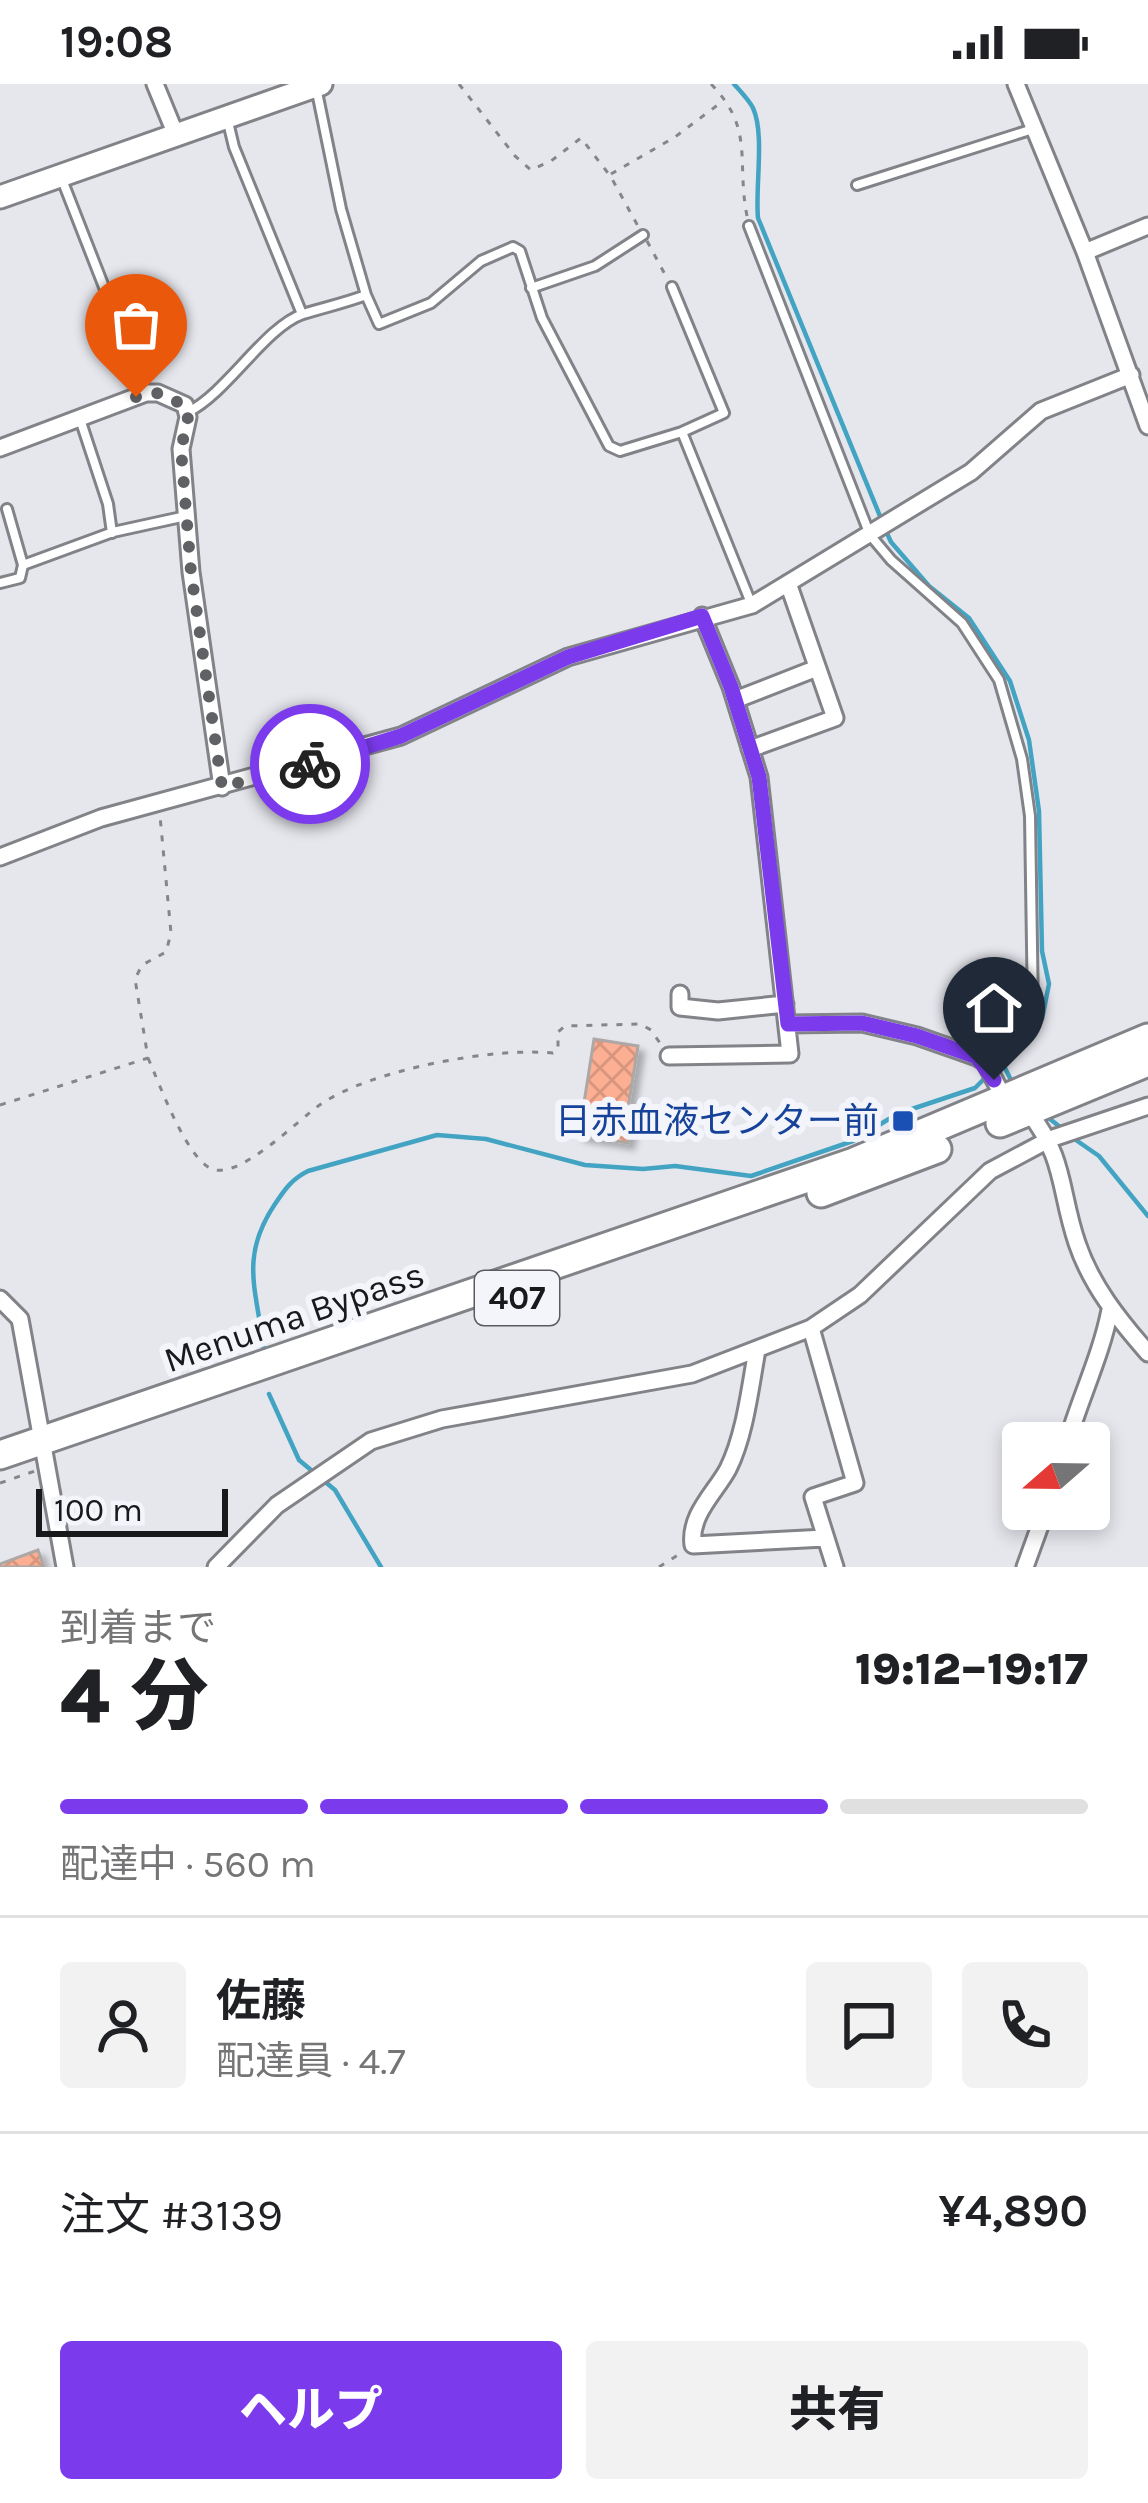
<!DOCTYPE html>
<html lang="ja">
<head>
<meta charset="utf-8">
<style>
  body { margin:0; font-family:Karla,"Noto Sans JP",sans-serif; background:#f2f2f2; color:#202124; height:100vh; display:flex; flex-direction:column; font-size:45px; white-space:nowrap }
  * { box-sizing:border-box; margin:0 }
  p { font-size:39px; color:#757577 }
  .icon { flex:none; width:66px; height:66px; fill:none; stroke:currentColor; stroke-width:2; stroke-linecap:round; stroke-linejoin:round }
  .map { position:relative; height:1483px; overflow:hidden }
  .drawer { display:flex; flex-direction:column; background:#fff; flex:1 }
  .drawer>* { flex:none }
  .needle { width:78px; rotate:250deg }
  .buttons { position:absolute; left:1002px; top:1338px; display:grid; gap:24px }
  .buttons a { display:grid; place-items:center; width:108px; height:108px; border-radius:12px; background:#fff; box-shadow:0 6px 18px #0003; font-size:60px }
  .scale { position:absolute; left:36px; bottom:30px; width:192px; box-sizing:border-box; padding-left:12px; border:6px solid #18191b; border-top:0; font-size:33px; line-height:42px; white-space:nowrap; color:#18191b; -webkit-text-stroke:9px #f3f5fb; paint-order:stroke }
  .pin { position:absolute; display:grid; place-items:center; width:102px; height:102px; color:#fff; margin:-123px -51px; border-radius:50% 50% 50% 0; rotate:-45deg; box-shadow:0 0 12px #0007 }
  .pin .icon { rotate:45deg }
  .courier { position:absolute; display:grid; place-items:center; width:120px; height:120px; margin:-60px; border:9px solid #7c3aed; border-radius:50%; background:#fff; color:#222; box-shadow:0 3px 15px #0007 }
  .headline em { font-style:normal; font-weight:800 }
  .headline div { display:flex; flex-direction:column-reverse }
  .headline { display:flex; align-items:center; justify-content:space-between; height:204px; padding:0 60px }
  h1 { font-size:78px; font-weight:800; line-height:90px }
  .bar { display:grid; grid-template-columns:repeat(4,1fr); gap:18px 12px; align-content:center; height:144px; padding:0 60px }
  .bar i { height:15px; border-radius:9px; background:#e0e0e0 }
  .bar .selected { background:#7c3aed }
  .bar p { grid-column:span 4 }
  .line { display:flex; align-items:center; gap:30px; padding:0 60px; border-top:3px solid #e0e0e0 }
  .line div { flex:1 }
  .round { display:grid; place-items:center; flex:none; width:126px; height:126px; border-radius:12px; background:#f2f2f2 }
  .primary-button { display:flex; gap:24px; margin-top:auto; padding:24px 60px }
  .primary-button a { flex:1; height:138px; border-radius:12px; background:#7c3aed; color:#fff; font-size:48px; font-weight:800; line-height:138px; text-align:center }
  .primary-button a+a { background:#f2f2f2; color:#202124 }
  .status { display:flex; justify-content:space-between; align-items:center; height:84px; padding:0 60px; background:#fff; direction:ltr }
  .status svg { height:33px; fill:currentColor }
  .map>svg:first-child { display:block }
</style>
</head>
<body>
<div class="status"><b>19:08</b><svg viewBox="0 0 49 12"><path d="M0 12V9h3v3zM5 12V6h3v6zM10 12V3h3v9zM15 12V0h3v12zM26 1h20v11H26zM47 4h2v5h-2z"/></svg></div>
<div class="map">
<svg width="1148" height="1483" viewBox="0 0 1148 1483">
  <defs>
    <pattern id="building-cross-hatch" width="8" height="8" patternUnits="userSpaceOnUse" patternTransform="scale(3)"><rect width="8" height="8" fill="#fdaf93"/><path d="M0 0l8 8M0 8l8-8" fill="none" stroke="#d8967e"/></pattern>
    <filter id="shadow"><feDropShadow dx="6" dy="6" stdDeviation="3" flood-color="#0004"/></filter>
  </defs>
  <rect width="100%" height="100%" fill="#e6e7ed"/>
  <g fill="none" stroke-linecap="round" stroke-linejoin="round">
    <!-- stream -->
    <path stroke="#42a4c2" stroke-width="4.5" d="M734,0C740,7 749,16 753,24C765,50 755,103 758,134L882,437
      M886,447L891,458L929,502L969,534L1010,597L1029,656L1039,727L1042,867L1049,900L1042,935L995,983
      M1001,976L1012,998
      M1045,1031L1065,1047
      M1073,1054L1099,1072L1148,1132
      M264,1268C258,1208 238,1175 275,1120C285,1105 292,1095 308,1087L437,1051L486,1055L585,1081L643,1085L675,1082L751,1092L853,1057L897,1030L975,1004L988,991
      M269,1310L299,1376L335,1406L381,1483"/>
  </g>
  <!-- building -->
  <path fill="url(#building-cross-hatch)" stroke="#ada7a5" stroke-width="3" filter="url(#shadow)" d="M594,955L638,962L627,1030L644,1032L643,1037L632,1035L628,1059L579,1051Z
    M38,1466L44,1483H0V1480Z"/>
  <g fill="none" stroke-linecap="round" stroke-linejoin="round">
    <defs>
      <path id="lane" d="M316,3L341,125L366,211
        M227,34L234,63L302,230
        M61,93L145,308
        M857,101L1033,45
        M749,142L870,451L891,476L962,539L999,596L1022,675L1030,732L1033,927L985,978
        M672,203L724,329L682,348L751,519
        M531,204L595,182L643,151
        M188,328C227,309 265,243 303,230C322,224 345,219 366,211L379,240L431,219L481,177L513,163L520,167L542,234L609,362L620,367L682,348
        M80,335L108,420L112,449
        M23,481L113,448L186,432
        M0,499L20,494L23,481L7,425"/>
      <path id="street" d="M155,0L176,51
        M1016,0L1085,168L1148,342
        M1085,168L1148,142
        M0,364L146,309H158L185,321L188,333L181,365L191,488L222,703
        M735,616L817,584
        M750,665L835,634L788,499
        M0,773L101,734L401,652L568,573L752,521L971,388L1041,327L1131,291
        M680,910V923L718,927L785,920
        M788,940L862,939L917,952L977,973L985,978L1005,1016
        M669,972L790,970L759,693L731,603L702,532
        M1028,1027C1066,1075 1059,1106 1077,1159C1091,1201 1119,1236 1148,1269
        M0,1215L20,1235L65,1483
        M811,1244L855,1399L813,1413L835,1483
        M757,1266C750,1304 745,1351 728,1385C715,1409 689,1431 693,1461L825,1454
        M1067,1359C1080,1314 1101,1272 1110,1226
        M216,1483L277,1421L371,1357L442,1335L692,1290L811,1244L860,1211L990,1087L1050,1055L1148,1022
        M1025,1483L1046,1425"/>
      <path id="secondary" d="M0,113L321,0"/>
      <path id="highway" d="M1000,1039L1148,978
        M821,1109L937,1065
        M0,1371L854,1078L1148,954"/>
    </defs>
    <!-- lane casing -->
    <use href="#lane" stroke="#818388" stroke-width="14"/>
    <!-- street casing -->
    <use href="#street" stroke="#818388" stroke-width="21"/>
    <!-- secondary casing -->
    <use href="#secondary" stroke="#818388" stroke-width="27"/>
    <!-- highway casing -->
    <use href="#highway" stroke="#818388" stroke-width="33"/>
    <!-- path -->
    <path stroke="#85868a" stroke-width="3" stroke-dasharray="6 9" stroke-linecap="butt" d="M459,0L515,72L531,86L551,77L581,54L611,93L639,144
      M711,0C755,45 736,77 747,132
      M611,90L675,53L723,17
      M647,157L668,196
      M148,974C160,1001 186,1074 212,1085C240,1096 299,1035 321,1020C371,986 492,963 553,969L558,965V948L565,942L640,940L651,946L662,962
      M0,1021L148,974L135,895L142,881L166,868L171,849L160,732
      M0,1399L35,1387
      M659,1483L681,1469"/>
    <!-- lane -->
    <use href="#lane" stroke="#fff" stroke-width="8"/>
    <!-- street -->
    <use href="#street" stroke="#fff" stroke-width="15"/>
    <!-- secondary -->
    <use href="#secondary" stroke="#fff" stroke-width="21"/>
    <!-- highway -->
    <use href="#highway" stroke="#fff" stroke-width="27"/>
  </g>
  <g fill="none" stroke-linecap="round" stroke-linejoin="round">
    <!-- done -->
    <path stroke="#606164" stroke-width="12" stroke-dasharray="0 21.6" d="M136,313L158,309L184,321L188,333L181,365L191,488L222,703L310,680"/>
    <!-- route -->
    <path stroke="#7c3aed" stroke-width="15" d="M310,680L401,652L568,573L702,532L731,603L759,693L788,940L862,939L917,952L977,973L994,996"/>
  </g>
  <!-- markers -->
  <rect fill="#1a4fb4" stroke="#f3f5fb" stroke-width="4.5" x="891" y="1025" width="24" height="24" rx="6"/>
  <g text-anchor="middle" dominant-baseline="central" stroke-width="12" stroke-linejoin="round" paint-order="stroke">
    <!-- shield labels -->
    <rect fill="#f3f5fb" stroke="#5a5b5e" stroke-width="3" x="475" y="1187" width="84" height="54" rx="9"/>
    <g font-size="33" font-weight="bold" fill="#18191b">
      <text x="517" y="1214">407</text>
    </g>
    <!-- transit labels -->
    <g font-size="36" fill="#164399" stroke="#f3f5fb" text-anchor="end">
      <text x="879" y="1037">日赤血液センター前</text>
    </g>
    <!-- street labels -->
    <g font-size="36" fill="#18191b" stroke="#f3f5fb">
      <text transform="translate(294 1233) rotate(-19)">Menuma Bypass</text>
    </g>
  </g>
</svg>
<div class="buttons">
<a><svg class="needle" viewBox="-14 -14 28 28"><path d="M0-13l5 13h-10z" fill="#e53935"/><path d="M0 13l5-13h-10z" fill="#757577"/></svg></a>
</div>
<div class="scale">100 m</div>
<div class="pin" style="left:136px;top:313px;background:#ea580c"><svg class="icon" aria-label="bag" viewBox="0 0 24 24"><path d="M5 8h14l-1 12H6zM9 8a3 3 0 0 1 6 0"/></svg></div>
<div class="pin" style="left:994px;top:996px;background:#1f2937"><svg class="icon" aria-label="home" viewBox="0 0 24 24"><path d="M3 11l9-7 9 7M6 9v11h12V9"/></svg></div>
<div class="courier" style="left:310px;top:680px"><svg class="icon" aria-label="bike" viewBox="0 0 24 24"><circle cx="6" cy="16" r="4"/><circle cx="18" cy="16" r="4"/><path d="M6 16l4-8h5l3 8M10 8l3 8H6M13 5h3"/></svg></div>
</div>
<section class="drawer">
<div class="headline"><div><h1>4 分</h1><p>到着まで</p></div><em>19:12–19:17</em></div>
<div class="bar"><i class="selected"></i><i class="selected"></i><i class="selected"></i><i></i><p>配達中 · 560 m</p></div>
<div class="line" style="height:216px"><a class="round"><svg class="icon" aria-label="person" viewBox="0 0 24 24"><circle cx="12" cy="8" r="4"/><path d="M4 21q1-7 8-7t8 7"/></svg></a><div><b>佐藤</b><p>配達員 · 4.7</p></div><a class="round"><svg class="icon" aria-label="chat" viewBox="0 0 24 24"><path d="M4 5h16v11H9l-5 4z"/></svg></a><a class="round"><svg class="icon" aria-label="phone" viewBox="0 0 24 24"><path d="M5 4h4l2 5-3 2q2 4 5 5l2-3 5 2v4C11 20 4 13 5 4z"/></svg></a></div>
<div class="line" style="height:156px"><div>注文 #3139</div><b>¥4,890</b></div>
<div class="primary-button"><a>ヘルプ</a><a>共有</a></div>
</section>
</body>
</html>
